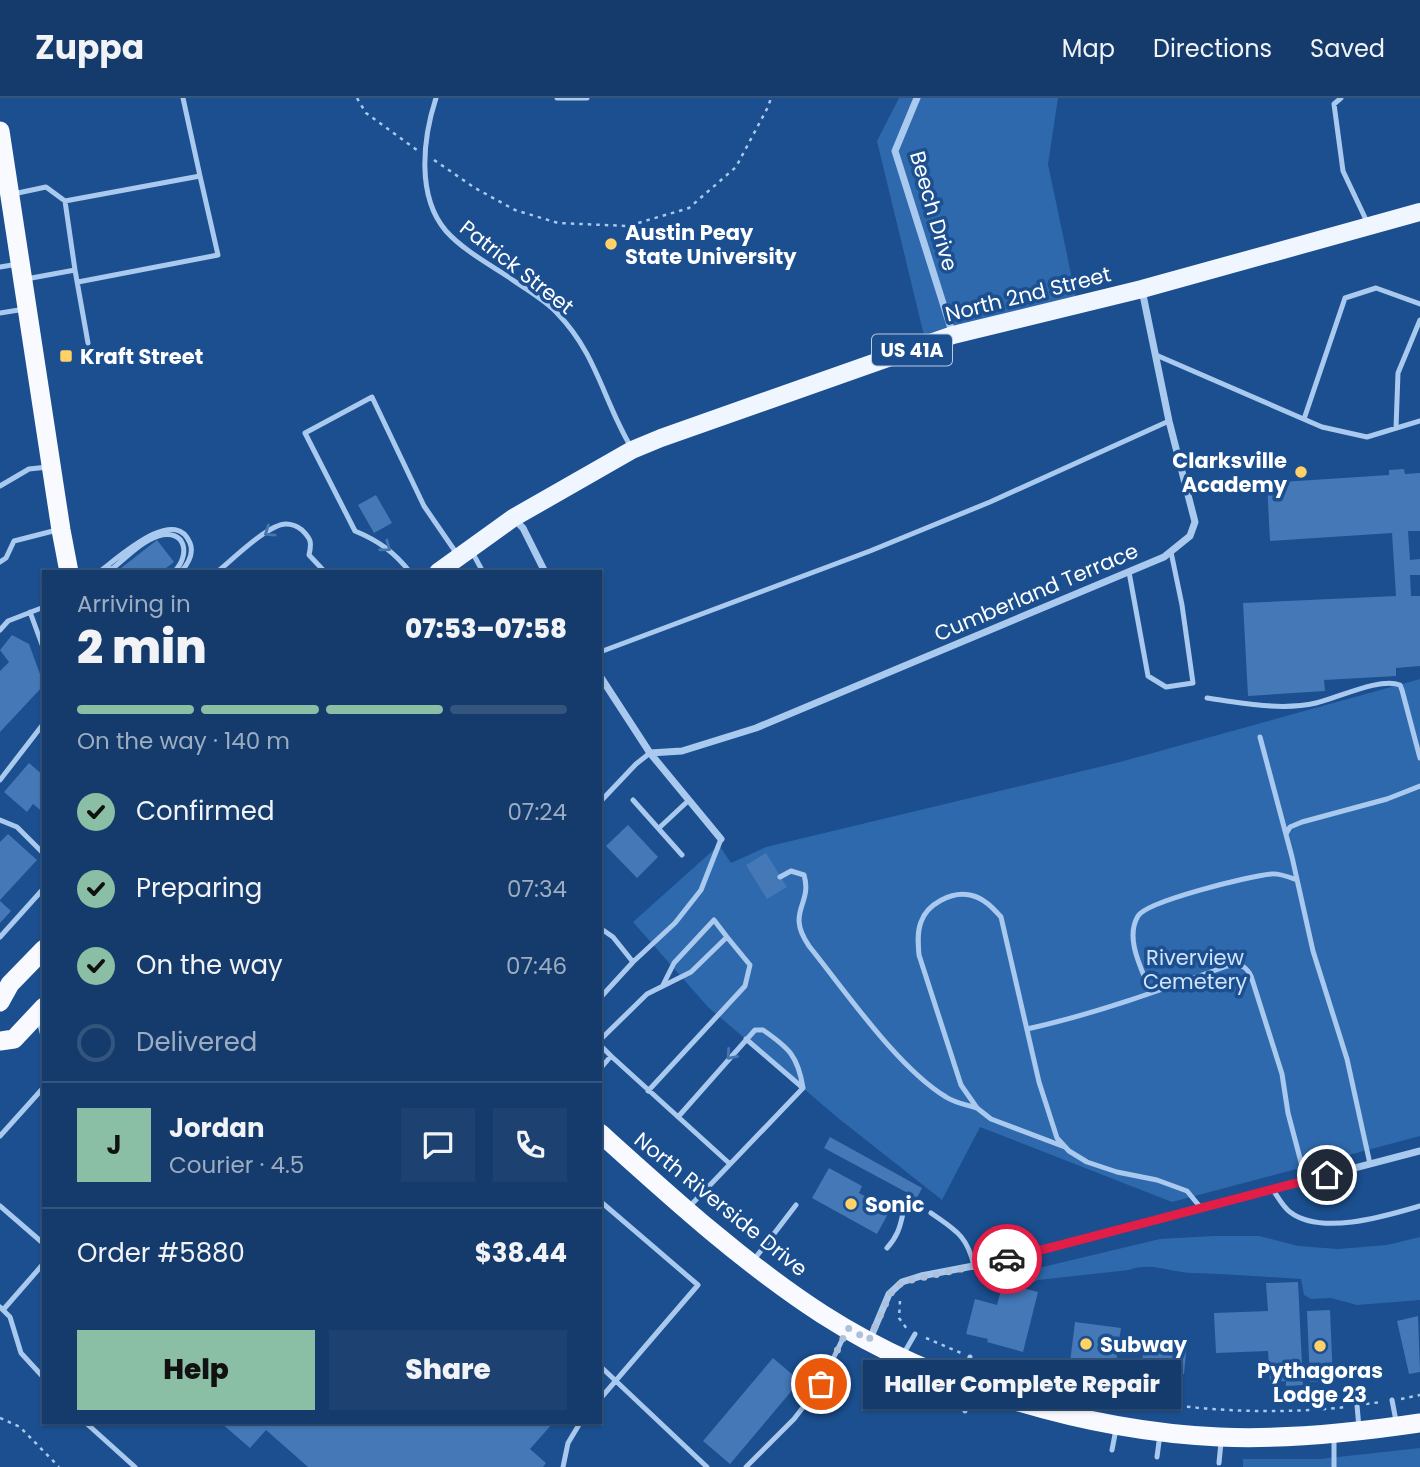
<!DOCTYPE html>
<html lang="en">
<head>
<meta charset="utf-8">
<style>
  body { margin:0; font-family:Poppins,sans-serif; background:#1d4271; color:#f1f3f6; height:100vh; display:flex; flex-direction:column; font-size:26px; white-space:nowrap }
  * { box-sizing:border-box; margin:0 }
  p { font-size:23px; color:#9dadc1 }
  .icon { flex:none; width:38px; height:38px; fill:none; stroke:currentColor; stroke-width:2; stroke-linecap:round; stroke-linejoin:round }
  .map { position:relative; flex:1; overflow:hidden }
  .panel { position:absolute; left:42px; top:472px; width:560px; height:854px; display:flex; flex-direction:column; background:#143b6b; border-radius:0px; box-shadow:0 2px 5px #0004,0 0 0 2px #33557e }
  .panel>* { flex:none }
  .pin { position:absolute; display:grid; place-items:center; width:60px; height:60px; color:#fff; margin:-30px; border:4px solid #fff; border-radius:50%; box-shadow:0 2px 7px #0007 }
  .courier { position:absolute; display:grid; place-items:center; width:70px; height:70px; margin:-35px; border:5px solid #e11d48; border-radius:50%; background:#fff; color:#222; box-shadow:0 2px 9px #0007 }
  .bubble { position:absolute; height:49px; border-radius:0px; background:#143b6b; box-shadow:0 2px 5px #0004,0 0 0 2px #33557e; font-size:23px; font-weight:800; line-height:49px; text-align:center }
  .overview em { font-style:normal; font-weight:800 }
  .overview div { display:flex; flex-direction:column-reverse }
  .overview { display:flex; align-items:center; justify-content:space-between; height:119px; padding:0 35px }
  h1 { font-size:46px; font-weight:800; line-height:52px }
  .bar { display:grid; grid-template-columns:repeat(4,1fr); gap:10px 7px; align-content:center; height:84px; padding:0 35px }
  .bar i { height:9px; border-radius:5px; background:#33557e }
  .bar .active { background:#8abfa5 }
  .bar p { grid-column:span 4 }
  .line { display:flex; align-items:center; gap:18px; padding:0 35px; border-top:2px solid #33557e }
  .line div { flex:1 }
  .round { display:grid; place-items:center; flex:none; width:74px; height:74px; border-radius:0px; background:#1d4271 }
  ol { padding:0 35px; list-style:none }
  li { display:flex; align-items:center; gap:21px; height:77px }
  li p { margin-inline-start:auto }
  li .icon { padding:7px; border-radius:50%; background:#8abfa5; color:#111; stroke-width:4 }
  li:last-child { color:#9dadc1 }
  li i { width:38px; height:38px; border:4px solid #33557e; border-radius:50% }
  .action { display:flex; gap:14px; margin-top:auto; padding:14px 35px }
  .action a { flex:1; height:80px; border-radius:0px; background:#8abfa5; color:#111; font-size:28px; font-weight:800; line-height:80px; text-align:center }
  .action a+a { background:#1d4271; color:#f1f3f6 }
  header { display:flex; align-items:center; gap:42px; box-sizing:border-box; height:98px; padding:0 35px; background:#143b6b; border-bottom:2px solid #33557e }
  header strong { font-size:33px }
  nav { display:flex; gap:38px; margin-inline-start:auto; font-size:24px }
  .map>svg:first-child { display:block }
</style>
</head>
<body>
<header>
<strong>Zuppa</strong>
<nav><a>Map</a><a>Directions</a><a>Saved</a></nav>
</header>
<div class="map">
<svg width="1420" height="1369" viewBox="0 0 1420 1369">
  <rect width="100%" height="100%" fill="#1b4f8f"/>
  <!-- green -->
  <path fill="#2e69ad" d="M899,0H1058L1048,66L1079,214L927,250L877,43Z
    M1420,581V1038L1172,1104L980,1029L942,1102L838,1020L708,909L633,824L719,747L731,765L766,749L1120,664Z
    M1213,1138H1259L1298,1148L1338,1151L1387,1147L1420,1139V1202L1357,1207L1331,1200L1311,1201L1304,1197L1301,1181C1265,1179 1229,1176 1193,1175C1171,1175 1151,1163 1129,1172L1038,1182C1028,1188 1013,1187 1005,1178L1160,1141Z
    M1420,1350V1369H1243V1361H1320Z"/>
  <!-- building -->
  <path fill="#4478b7" d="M1404,371L1405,376L1420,375V433H1408L1410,462L1420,461V477H1410L1411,498H1420V568L1396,570V578L1324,582L1325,593L1248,598L1243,505L1396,498L1392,435L1270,443L1267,385L1389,377V372Z
    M376,397L392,425L374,435L358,407Z
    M157,442L174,464L161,474H116Z
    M12,537L29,546L44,587L0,634V573L9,564L0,552Z
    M29,665L44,678V715L33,706L27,714L4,694Z
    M628,727L658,759L637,780L606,748Z
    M8,736L37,762L0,802V744Z
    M766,755L787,789L767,801L746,767Z
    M0,803L11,813L0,825Z
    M830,1039L922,1090L917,1100L824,1050Z
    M829,1070L862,1088L859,1095L890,1112L877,1136L812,1100Z
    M1298,1184L1303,1287L1286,1288V1283L1270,1284L1268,1253L1216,1255L1214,1215L1268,1213L1266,1185Z
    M1003,1185L1038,1194L1023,1254L987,1244L988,1241L966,1236L975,1201L997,1207Z
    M1330,1212L1333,1283L1310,1284L1307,1213Z
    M1418,1218L1420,1274L1409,1276L1397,1223Z
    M1075,1224L1121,1230L1115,1271L1070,1264Z
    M1145,1240L1187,1245L1184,1276L1141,1271Z
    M773,1260L800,1283L730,1366L703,1343Z
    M221,1325H553L530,1351L546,1365L543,1369H308L266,1332L250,1350Z"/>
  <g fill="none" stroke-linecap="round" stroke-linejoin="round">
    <!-- path -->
    <path stroke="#a9c9ee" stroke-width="2.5" stroke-dasharray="3.5 5" stroke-linecap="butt" d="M357,0L366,15L417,52
      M434,62L475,90L515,112L558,125L628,128L689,110L736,69L768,9L771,0
      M900,1203L899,1220L907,1231
      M926,1240L961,1255
      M980,1263C1010,1276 1043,1283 1074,1290C1163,1310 1255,1319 1346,1309
      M1401,1301L1420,1297
      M1366,1306L1381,1304
      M0,1320L20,1329L59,1369"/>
    <!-- service -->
    <path stroke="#a9c9ee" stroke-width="5" d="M436,0C423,40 416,98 446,133C463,152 489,166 510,180C525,191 544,201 557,215C597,256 603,302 631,349
      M557,0H587
      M1341,0L1334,6L1343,73L1368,126
      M13,96L46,89L65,103L75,172
      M65,103L200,78L183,0
      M0,169L18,166
      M26,181L75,172L88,245
      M78,184L218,157L200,78
      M0,215L25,211
      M1156,257L1322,329L1367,339L1420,323
      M1304,321L1345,200L1376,190L1420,206
      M1396,330L1398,275L1420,222
      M0,388L29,371L48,369
      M471,452L483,474
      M0,464L6,460L14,443L57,432
      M105,470L112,471C126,460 142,443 158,438C186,430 191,457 174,474
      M99,474C116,462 175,406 190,445C194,455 188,466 181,474
      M217,474C232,462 268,426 286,426C293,426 297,428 302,432C311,441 312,444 309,457L325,474
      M410,474C394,454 379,443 355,433L305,335L372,299L424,408L457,456
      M1129,474L1148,578L1166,589L1193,585L1182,507L1171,454
      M30,514L44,552
      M0,532L8,523L44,509
      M600,554L870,453L990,404L1169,323
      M1207,600C1241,605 1282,613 1316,605C1338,600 1380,579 1400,587L1402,592L1420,660
      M1260,639L1292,759L1313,853L1347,961L1370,1066
      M0,682L44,625
      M633,702L682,757
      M600,704L636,666L650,655
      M0,722L17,729L44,756
      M659,730L689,702
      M1286,736L1290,729L1302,724L1387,701L1420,688
      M780,779L791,773L804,777C813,807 785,813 809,848C846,894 898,970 946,999C955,1005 967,1007 977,1010
      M600,830L613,839L633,864L600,900
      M0,839L44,790
      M633,864L675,825L701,792L721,741
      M663,887L674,865L714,822L727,839
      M1151,895C1143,873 1124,841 1138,818C1147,803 1250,778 1271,776C1279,775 1289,779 1297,782
      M39,923L44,942
      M1027,931C1095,916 1161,892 1227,868C1239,866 1245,866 1251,878L1282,976L1288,1015L1306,1083
      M746,941L803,990
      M600,942L647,896L691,874L727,839L750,867L745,888L648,993
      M600,947L611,958
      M600,971L611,958L730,1066
      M678,1019L755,932H763C789,950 798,958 803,990
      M0,1038L44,989
      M1065,1049L991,1021L977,1010L961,987L919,857C918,846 917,834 921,824C927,806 952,793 970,797C984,800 993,810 1001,819L1039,984L1057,1040L1069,1053L1087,1064L1117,1074L1157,1082L1187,1093L1201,1110
      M1273,1092C1278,1099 1283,1109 1290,1114C1321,1138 1386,1118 1420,1108
      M600,1103L698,1187L600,1301
      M0,1108L44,1146
      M689,1109L803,990
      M931,1115C955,1132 967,1137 974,1168
      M887,1150C897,1139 900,1130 903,1115L899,1110
      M753,1163L796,1107
      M0,1209L10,1219L21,1255L44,1280
      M3,1212L44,1165
      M904,1255L915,1236
      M600,1268L707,1369
      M964,1282L970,1259
      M1392,1302L1396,1323
      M876,1303L900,1263
      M1357,1307L1359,1330
      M965,1313L969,1290
      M86,1325L135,1369
      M1334,1339V1369
      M1112,1352L1116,1331
      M1157,1359L1160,1336
      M1219,1365L1221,1344
      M563,1369L568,1345L580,1325
      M746,1369L794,1321L821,1286L845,1236"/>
    <!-- minor -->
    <path stroke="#a9c9ee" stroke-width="7" d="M917,0L895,53L953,237
      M514,421L523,430L545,474
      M600,578L650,655L721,741
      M650,655L682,653L756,630L1164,459L1190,438L1195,424L1169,323L1142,192
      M870,1241L889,1196L902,1184L921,1178L994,1164L1420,1053"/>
    <!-- primary -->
    <path stroke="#f0f6ff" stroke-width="18" d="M438,474L513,420L632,352L661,340L953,237L1142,191L1420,114"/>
    <!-- trunk -->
    <path stroke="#f8faff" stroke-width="19" d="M0,33L61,432L69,474
      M0,904L10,886L44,851
      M0,943L14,941L44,909
      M600,1035C671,1099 742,1164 822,1216C934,1288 1087,1333 1219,1339C1286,1342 1353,1335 1420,1325"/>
  </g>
  <!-- one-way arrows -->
  <defs><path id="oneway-chevron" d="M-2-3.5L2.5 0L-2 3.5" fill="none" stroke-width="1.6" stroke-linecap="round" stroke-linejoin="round" transform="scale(1.75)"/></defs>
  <g stroke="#4674ac">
    <use href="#oneway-chevron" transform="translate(269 434) rotate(146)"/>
    <use href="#oneway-chevron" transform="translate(386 449) rotate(36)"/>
    <use href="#oneway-chevron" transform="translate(731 957) rotate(131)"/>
  </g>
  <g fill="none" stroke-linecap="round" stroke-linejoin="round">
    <!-- done -->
    <path stroke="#afc1d8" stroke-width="7" stroke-dasharray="0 12.6" d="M821,1286L848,1230L869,1242L890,1196L902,1184L1007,1161"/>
    <!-- route -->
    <path stroke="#e11d48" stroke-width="9" d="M1007,1161L1327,1077"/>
  </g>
  <!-- markers -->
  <g fill="#ffd166" stroke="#1b4f8f" stroke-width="2.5">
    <circle cx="611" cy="146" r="7"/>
    <rect x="59" y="251" width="14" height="14" rx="3.5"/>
    <circle cx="1301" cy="374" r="7"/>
    <circle cx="851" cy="1106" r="7"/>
    <circle cx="1086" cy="1246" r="7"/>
    <circle cx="1320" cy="1248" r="7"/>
  </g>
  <g text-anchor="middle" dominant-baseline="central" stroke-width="7" stroke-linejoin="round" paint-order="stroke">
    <!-- shield labels -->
    <rect fill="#1b4f8f" stroke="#bbcadd" stroke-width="2" x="872" y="236.5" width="80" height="31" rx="5"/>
    <g font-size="19" font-weight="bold" fill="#fff">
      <text x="912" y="252">US 41A</text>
    </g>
    <!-- street labels -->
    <g font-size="21" fill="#fff" stroke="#1b4f8f">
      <text transform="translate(934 113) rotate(74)">Beech Drive</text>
      <text transform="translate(517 169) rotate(38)">Patrick Street</text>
      <text transform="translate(1028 196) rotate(-14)">North 2nd Street</text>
      <text transform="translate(1036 494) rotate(-23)">Cumberland Terrace</text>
      <text transform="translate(721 1106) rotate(39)">North Riverside Drive</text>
    </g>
    <!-- poi labels -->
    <g font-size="21" font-weight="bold" fill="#fff" stroke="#1b4f8f" text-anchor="start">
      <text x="625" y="134">Austin Peay<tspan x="625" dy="24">State University</tspan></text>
      <text x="80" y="258">Kraft Street</text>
      <text x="1287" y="362" text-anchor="end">Clarksville<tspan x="1287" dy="24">Academy</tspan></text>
      <text x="865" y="1106">Sonic</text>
      <text x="1100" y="1246">Subway</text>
      <text x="1320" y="1272" text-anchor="middle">Pythagoras<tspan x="1320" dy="24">Lodge 23</tspan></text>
    </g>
    <!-- park labels -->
    <g font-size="21" fill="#cfe3fa" stroke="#1b4f8f">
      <text x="1195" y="859">Riverview<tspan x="1195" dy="24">Cemetery</tspan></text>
    </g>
  </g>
</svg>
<div class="pin" style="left:821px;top:1286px;background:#ea580c"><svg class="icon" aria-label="bag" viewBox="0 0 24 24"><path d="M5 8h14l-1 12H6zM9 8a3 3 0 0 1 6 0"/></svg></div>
<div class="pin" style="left:1327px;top:1077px;background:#1f2937"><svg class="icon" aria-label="home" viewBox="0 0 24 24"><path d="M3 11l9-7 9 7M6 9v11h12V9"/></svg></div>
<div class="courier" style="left:1007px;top:1161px"><svg class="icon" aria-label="car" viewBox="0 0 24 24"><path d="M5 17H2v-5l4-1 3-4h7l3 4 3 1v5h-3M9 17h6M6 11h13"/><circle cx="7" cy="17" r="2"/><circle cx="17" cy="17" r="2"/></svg></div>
<div class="bubble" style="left:863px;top:1262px;width:318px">Haller Complete Repair</div>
<section class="panel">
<div class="overview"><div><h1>2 min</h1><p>Arriving in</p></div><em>07:53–07:58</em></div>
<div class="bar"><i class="active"></i><i class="active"></i><i class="active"></i><i></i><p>On the way · 140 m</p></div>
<ol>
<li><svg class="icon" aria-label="check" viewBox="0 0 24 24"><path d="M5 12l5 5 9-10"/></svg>Confirmed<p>07:24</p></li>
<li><svg class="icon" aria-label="check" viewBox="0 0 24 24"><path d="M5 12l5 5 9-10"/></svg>Preparing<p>07:34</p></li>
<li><svg class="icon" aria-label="check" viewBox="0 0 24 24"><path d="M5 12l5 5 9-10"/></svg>On the way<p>07:46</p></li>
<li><i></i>Delivered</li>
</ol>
<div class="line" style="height:126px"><b class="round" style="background:#8abfa5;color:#111">J</b><div><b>Jordan</b><p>Courier · 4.5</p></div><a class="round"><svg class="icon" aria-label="chat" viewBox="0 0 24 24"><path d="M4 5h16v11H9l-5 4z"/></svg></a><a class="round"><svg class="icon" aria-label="phone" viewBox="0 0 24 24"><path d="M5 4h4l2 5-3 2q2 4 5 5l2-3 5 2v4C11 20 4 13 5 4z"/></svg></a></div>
<div class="line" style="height:91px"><div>Order #5880</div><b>$38.44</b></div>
<div class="action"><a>Help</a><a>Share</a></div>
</section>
</div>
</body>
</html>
